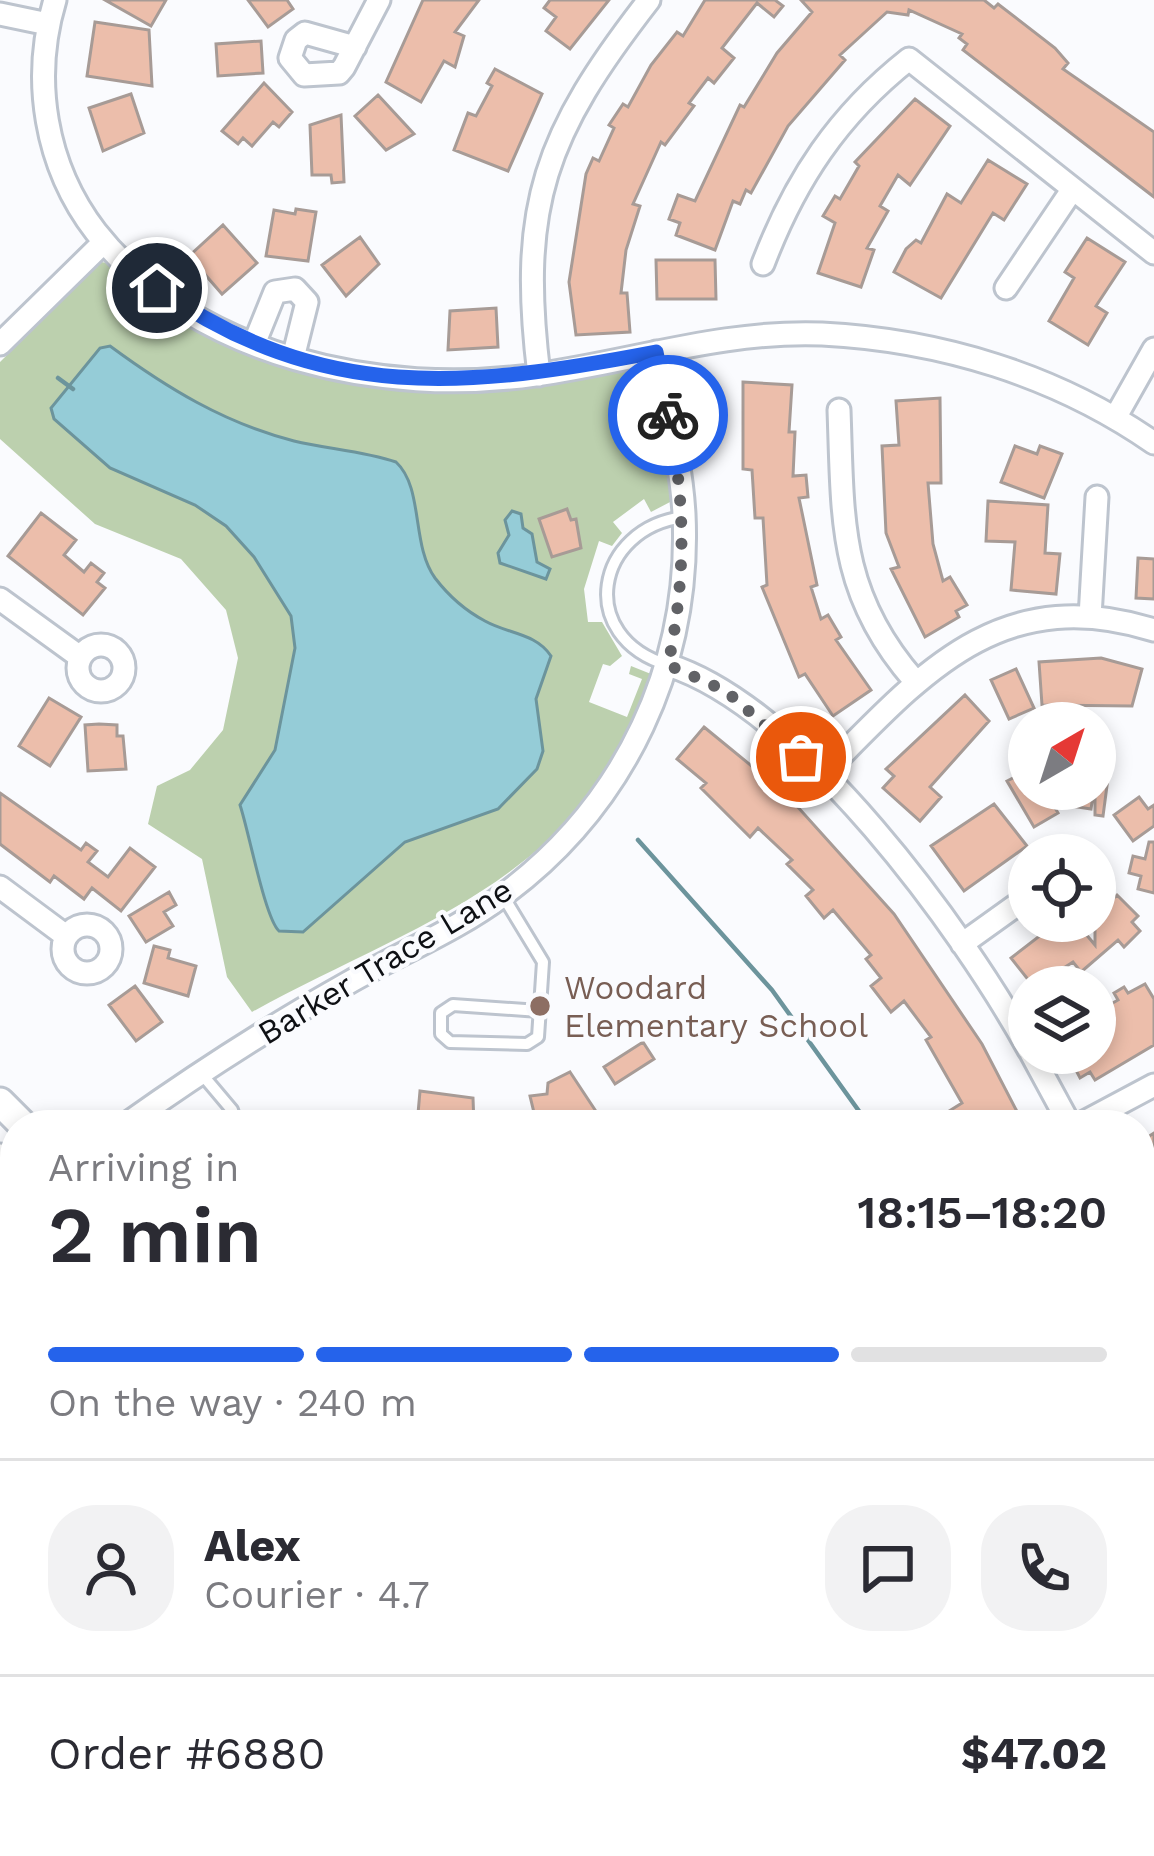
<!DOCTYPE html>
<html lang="en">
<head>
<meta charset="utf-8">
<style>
  body { margin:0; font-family:"Work Sans",sans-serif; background:#f2f2f3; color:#2b2b33; height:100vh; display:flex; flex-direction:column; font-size:45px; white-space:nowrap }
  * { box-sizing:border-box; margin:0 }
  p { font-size:39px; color:#7c7c81 }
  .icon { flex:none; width:66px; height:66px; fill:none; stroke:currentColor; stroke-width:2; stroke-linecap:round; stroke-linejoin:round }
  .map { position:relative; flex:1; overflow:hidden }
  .sheet { position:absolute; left:0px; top:1110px; width:1155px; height:747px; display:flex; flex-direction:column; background:#fff; border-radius:48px 48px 0 0; box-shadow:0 6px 18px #0003 }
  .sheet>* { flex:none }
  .needle { width:78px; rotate:39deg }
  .controls { position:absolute; left:1008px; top:702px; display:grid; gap:24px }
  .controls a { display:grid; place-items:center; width:108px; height:108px; border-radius:50%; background:#fff; box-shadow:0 6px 18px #0003; font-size:60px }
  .pin { position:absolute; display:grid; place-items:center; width:102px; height:102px; color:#fff; margin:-51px; border:6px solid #fff; border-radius:50%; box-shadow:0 3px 12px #0007 }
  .courier { position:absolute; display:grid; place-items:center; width:120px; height:120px; margin:-60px; border:9px solid #2563eb; border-radius:50%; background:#fff; color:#222; box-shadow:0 3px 15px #0007 }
  .headline em { font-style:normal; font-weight:600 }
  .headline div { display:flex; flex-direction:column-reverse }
  .headline { display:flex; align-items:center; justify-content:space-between; height:204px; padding:0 48px }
  h1 { font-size:78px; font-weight:600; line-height:90px }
  .bar { display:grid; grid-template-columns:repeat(4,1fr); gap:18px 12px; align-content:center; height:144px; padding:0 48px }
  .bar i { height:15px; border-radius:9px; background:#e1e1e2 }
  .bar .on { background:#2563eb }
  .bar p { grid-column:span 4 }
  .line { display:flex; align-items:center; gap:30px; padding:0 48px; border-top:3px solid #e1e1e2 }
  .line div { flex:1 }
  .round { display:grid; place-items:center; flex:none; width:126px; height:126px; border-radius:48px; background:#f2f2f3 }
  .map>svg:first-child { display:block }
</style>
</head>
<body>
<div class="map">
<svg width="1154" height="1856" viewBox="0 0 1154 1856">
  <rect width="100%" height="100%" fill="#fafbfe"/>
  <!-- green -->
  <path fill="#bcd0ae" d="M101,262L115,264L339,380L361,384L483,393L634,368L647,375L653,388L672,501L651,512L644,499L613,522L622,533L612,546L599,541L584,589L588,622H602L622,656L610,666L603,664L589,702L627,717L642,679L629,674L631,666L651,674C648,702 632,726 619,750C542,892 385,938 252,1012L227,977L202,859L148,824L157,786L190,770L223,730L238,658L226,610L181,559L95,524L0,439V362Z
    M1140,1743H1154V1856H548L541,1842H1140Z
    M258,1842H441L448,1856H230Z"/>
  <!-- water -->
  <path fill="#95ccd7" stroke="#6c949c" stroke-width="3" d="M110,346C167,388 224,423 294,441C327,449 363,451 396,462C424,488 411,545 435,578C448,595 466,611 485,621C508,634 536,633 551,656L536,699L543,751L537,769L498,809L405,842L303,932L279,931C265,918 249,832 240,805L275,750L295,648L291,616L254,557L226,526L195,505L110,468L54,419L51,408L100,348Z
    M512,511L521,514L523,528L532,534L537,562L550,569L546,579L500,563L498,553L509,535L505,520Z"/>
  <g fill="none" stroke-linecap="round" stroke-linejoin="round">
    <!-- stream -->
    <path stroke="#6c949c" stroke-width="4.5" d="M58,378L73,389
      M638,840L772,990L869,1125"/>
  </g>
  <!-- building -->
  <path fill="#ecbeab" stroke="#a79b96" stroke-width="3" d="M105,0H166L151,26Z
    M248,0H287L293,9L268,27Z
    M423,0H479L455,32L464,36L455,67L444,61L421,102L386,82Z
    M550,0H609L570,49L546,31L556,17L544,8Z
    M705,0H775L783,6L774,17L757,3L722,48L734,58L714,83L708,78L689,103L694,106L665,145L661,142L633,204L640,206L626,250L621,293H627L630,332L576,335L569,282L586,174L593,158L599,161L614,128L609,125L623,104L628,107L651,65L677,32L683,36Z
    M801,0H984L994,8L998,4L1055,48L1068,63L1063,69L1154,132V197L963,50L967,44L959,38L962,34L909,10L908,15L887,12L840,55L845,60L788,126L751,193L746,190L740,204L733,201L715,250L676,235L680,223L669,219L678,195L695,201L740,105L744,107L777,53L812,12Z
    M95,22L149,30L152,86L87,76Z
    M261,41L263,73L218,76L216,44Z
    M495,69L542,94L508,171L454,150L468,113L476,116L492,86L487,83Z
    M264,83L292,112L279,127L273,122L252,146L243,138L238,144L222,131Z
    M131,94L144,133L103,151L89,108Z
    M378,95L414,134L386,150L355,116Z
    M915,99L950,126L910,185L898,175L880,206L888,211L867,248L874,250L861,287L818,273L835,223L823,216L835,196L840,199L859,166L855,162Z
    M341,115L344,182L332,183L331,175H312L310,125Z
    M988,160L1027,184L1004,220L993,213L941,298L894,272L906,249L916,240L921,243L947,194L961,203Z
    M296,209L316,212L308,261L266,256L274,210L295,214Z
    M223,225L257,263L222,294L189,256Z
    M360,237L379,264L346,296L322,265Z
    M1087,238L1125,262L1096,306L1107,313L1088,345L1049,321L1074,278L1065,272Z
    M656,260H715L716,299H657Z
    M496,308L498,347L448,350L450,311Z
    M743,382L792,385L789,432H795L793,476L806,475L808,497L799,498L817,585L811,587L821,619L828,615L841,637L836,640L871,690L833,716L805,674L799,677L762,587L767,585L763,518H755L752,470L743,469Z
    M940,398L941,483H928L933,544L943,581L950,577L967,605L956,611L959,617L925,637L891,569L899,567L886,533L882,446L899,445L896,401Z
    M1015,446L1037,454L1040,446L1062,454L1044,498L1001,482Z
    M988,501L1048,505L1045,553L1060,554L1056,594L1011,590L1015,542L986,541Z
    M567,509L571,520L576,519L581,548L552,557L539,519Z
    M41,513L76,540L64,555L84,572L91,563L104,573L97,582L105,588L83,615L8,556Z
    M1138,558L1154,559V599L1136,598Z
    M1101,658L1142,669L1132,706L1042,705L1039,662Z
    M1016,669L1034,708L1009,719L991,680Z
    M965,695L989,721L930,787L941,797L920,821L883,788L894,776L886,769Z
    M49,698L81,717L50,766L19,746Z
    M99,724L117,725V736H123L126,769L88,771L85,725Z
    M704,727L787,795L894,914L982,1044L1024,1125H953L946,1113L962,1103L926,1040L931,1037L904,1001L891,1012L871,986L881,978L866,959L871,955L833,910L824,918L806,896L813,890L787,864L792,860L758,828L750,837L701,788L706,783L677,759Z
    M1095,761L1110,763L1103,816L1095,815Z
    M1023,773L1029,789H1044L1058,813L1034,827L1007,781Z
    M1074,789H1094L1091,809L1071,806Z
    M0,793L81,850L86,843L97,851L88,862L108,877L130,848L155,867L121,911L92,888L84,899L54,876L50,882L0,844Z
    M1139,797L1148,809L1154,805V826L1133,841L1114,815Z
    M994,804L1027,846L964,891L931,846Z
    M1149,842H1154V893L1138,889L1141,876L1129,873L1133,856L1145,859Z
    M169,892L176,905L164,912L173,926L146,942L129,916Z
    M1117,895L1138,916L1132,922L1140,931L1124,947L1118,940L1081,972L1073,962L1034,987L1011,958L1059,921H1075L1095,945V916Z
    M154,946L170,950L168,958L196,966L188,996L144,983Z
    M1145,984L1154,999V1045L1095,1080L1090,1072L1080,1078L1067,1053H1095V1013L1118,1000L1114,993L1124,987L1128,993Z
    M135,986L162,1022L136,1041L109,1005Z
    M643,1042L654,1059L615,1084L604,1067Z
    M570,1072L605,1125H537L530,1096L547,1094L548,1083Z
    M420,1091L473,1098L474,1125H417Z
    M1154,1133V1204L1140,1211V1142Z
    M0,1376L10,1394L15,1392V1524L0,1532Z
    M1154,1390V1413L1140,1420V1396Z
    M1154,1598V1641L1140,1647V1605Z
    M1154,1673V1694H1140V1674Z"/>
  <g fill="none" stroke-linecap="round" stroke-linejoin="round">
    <defs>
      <path id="service" d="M668,665C575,637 595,528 684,517
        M503,896L543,962L538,1037L527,1044L450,1042L441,1034V1013L453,1005L539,1011
        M200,1072L232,1110L237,1125
        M0,1341L15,1333
        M1140,1364L1149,1382L1140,1386
        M1140,1444L1154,1436
        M1140,1455L1154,1481
        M1140,1525L1154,1517
        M0,1556L15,1548
        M1140,1595L1154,1587
        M0,1599L15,1624
        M1140,1657H1154
        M0,1669L15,1702
        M1140,1704H1154
        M0,1790L15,1781
        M48,1842L54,1856
        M342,1842L350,1856
        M0,1844L15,1835
        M302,1856L327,1842
        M367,1856L396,1842"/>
      <path id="minor" d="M55,0C31,79 45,166 96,232C195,358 384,397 535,375C630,362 724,330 822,334C940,340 1056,375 1154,443
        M0,14L48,24
        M355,47L305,33L296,40L290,58L304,75L339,73L344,67L379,0
        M763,264C795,180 838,115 909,59L1154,253
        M1006,288L1072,190
        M0,344L104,242
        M254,344L275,292L295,289L307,302L293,358
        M539,375C518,205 545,134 649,0
        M839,410C843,519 838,593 914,680
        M1115,418L1154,349
        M0,599L80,657
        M1090,617L1097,497
        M78 668a23 23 0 1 1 46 0a23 23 0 1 1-46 0Z
        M668,665C801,707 963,930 1029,1050
        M821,776C920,676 998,581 1154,630
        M0,887L66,936
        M63 949a24 24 0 1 1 48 0a24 24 0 1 1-48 0Z
        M962,944L1029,896
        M1031,1053L1070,1125
        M125,1125C197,1074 271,1026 348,983C400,953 458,930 506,893C626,803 691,664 684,514C681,459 666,405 656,352
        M1079,1125L1154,1085
        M0,1219L15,1207"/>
      <path id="secondary" d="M0,1102L23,1125
        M0,1158L15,1172
        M459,1842L467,1856
        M499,1842L506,1856"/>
      <path id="primary" d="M1140,1294L1154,1287
        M1140,1326L1154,1318
        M95,1856L122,1842
        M167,1856L192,1842"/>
    </defs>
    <!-- service casing -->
    <use href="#service" stroke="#bdc4ce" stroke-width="16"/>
    <!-- minor casing -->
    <use href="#minor" stroke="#bdc4ce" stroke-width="27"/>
    <!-- secondary casing -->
    <use href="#secondary" stroke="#bdc4ce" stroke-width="33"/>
    <!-- primary casing -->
    <use href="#primary" stroke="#bdc4ce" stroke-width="36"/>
    <!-- service -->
    <use href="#service" stroke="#fff" stroke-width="10"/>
    <!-- minor -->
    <use href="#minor" stroke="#fff" stroke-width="21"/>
    <!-- secondary -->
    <use href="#secondary" stroke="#fff" stroke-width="27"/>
    <!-- primary -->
    <use href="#primary" stroke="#fff" stroke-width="30"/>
  </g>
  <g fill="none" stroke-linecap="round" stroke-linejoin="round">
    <!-- done -->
    <path stroke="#616266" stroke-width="12" stroke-dasharray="0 21.6" d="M668,415C686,501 686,579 668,665L726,691L801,757"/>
    <!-- route -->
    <path stroke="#2563eb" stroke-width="15" d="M157,288C323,404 468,388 656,352L668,415"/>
  </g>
  <!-- markers -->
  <circle fill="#8d6e63" stroke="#fafbfe" stroke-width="4.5" cx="540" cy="1006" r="12"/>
  <g text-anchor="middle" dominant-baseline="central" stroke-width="9" stroke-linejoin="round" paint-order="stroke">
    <!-- street labels -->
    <g font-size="33" fill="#0e1014" stroke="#fafbfe">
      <text transform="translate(385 961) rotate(-31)">Barker Trace Lane</text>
    </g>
    <!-- education labels -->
    <g font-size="33" fill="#785e54" stroke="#fafbfe" text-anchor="start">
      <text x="564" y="987">Woodard<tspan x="564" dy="38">Elementary School</tspan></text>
    </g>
  </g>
</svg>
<div class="controls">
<a><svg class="needle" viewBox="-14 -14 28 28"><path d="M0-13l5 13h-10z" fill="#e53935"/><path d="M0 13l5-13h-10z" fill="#7c7c81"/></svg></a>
<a><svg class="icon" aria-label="locate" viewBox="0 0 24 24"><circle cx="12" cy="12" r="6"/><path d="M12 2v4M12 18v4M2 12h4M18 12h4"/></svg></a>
<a><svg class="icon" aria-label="layers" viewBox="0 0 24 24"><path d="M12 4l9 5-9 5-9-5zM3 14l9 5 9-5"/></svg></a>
</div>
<div class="pin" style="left:801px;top:757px;background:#ea580c"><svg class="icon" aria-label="bag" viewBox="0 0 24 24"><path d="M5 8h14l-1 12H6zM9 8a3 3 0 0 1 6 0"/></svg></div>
<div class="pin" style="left:157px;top:288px;background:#1f2937"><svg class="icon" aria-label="home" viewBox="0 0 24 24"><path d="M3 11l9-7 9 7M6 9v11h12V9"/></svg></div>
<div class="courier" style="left:668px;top:415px"><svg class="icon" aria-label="bike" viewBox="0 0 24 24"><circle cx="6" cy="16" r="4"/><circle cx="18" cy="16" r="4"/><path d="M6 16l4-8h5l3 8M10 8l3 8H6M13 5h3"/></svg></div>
<section class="sheet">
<div class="headline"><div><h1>2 min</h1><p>Arriving in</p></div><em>18:15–18:20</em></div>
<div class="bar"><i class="on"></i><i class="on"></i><i class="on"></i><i></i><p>On the way · 240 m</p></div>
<div class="line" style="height:216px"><a class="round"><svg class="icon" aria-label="person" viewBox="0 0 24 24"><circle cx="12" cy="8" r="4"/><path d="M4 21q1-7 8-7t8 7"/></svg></a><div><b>Alex</b><p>Courier · 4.7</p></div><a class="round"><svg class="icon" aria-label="chat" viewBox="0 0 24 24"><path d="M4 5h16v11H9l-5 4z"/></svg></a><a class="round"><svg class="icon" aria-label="phone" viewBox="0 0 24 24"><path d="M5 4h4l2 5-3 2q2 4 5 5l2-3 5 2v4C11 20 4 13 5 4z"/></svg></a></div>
<div class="line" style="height:156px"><div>Order #6880</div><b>$47.02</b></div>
</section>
</div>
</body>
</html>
